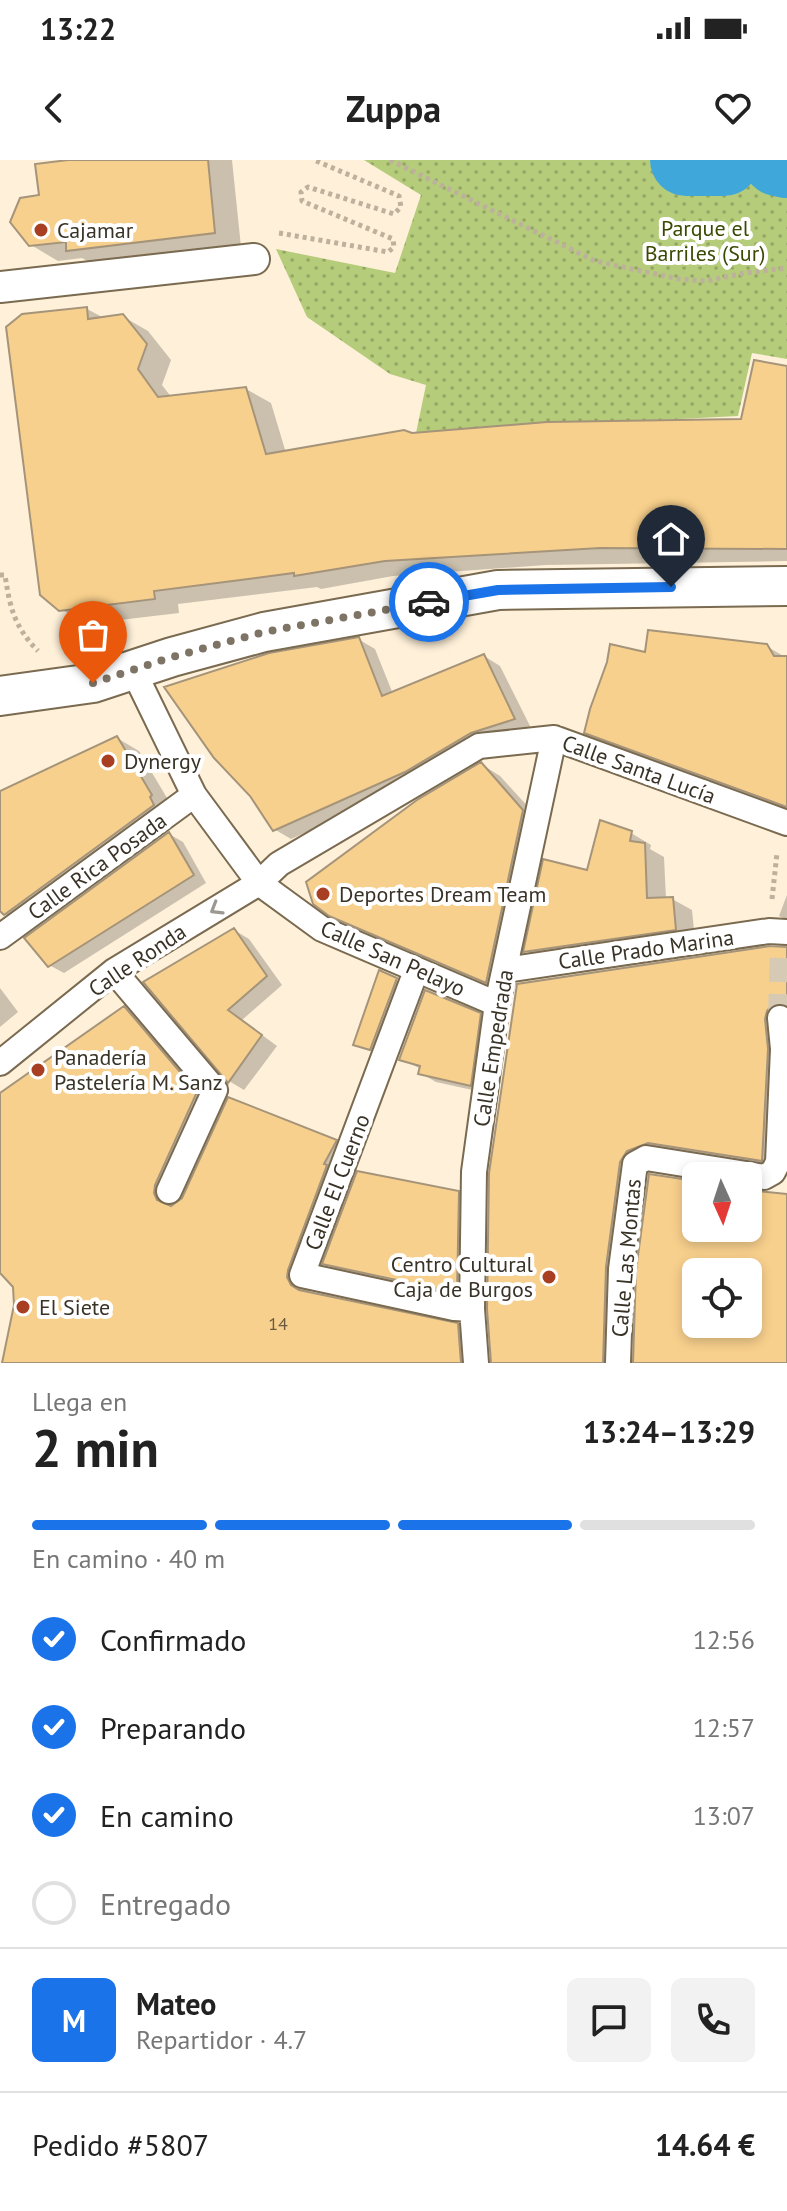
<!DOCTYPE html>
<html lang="es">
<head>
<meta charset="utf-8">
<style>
  body { margin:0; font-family:"PT Sans",sans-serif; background:#f2f2f2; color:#222; height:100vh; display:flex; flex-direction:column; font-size:30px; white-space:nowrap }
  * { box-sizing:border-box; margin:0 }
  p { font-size:26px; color:#767676 }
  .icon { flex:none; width:44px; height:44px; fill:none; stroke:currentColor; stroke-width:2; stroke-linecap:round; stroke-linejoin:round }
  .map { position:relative; height:1203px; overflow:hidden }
  .drawer { display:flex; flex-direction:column; background:#fff; flex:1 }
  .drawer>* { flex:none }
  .needle { width:52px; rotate:177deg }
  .tools { position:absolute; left:682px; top:1002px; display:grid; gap:16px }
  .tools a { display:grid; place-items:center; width:80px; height:80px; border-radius:12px; background:#fff; box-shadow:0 4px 12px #0003; font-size:40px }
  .pin { position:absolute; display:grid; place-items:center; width:68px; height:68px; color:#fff; margin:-82px -34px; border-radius:50% 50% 50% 0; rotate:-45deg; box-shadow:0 0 8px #0007 }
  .pin .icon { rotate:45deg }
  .courier { position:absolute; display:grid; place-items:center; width:80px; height:80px; margin:-40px; border:6px solid #1a73e8; border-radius:50%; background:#fff; color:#222; box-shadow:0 2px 10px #0007 }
  .overview em { font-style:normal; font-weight:700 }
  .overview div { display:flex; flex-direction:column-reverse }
  .overview { display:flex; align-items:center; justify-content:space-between; height:136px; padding:0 32px }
  h1 { font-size:52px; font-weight:700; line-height:60px }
  .bar { display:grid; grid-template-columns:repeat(4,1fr); gap:12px 8px; align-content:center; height:96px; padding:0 32px }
  .bar i { height:10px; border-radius:6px; background:#e0e0e0 }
  .bar .selected { background:#1a73e8 }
  .bar p { grid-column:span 4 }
  .line { display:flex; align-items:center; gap:20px; padding:0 32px; border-top:2px solid #e0e0e0 }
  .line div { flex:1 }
  .round { display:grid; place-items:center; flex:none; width:84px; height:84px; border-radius:12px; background:#f2f2f2 }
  ol { padding:0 32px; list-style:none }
  li { display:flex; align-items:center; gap:24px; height:88px }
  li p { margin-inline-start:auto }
  li .icon { padding:8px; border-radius:50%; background:#1a73e8; color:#fff; stroke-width:4 }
  li:last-child { color:#767676 }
  li i { width:44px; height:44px; border:4px solid #e0e0e0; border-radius:50% }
  .status { display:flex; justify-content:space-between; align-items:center; height:56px; padding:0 40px; background:#fff; direction:ltr }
  .status svg { height:22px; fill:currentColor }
  header { display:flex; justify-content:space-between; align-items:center; height:104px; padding:0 32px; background:#fff; font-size:36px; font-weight:700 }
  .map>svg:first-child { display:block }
</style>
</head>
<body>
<div class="status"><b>13:22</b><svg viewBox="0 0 49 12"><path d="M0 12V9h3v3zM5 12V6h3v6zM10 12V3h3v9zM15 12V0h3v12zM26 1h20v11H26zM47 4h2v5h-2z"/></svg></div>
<header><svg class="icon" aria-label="back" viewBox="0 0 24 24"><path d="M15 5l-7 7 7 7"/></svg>Zuppa<svg class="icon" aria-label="heart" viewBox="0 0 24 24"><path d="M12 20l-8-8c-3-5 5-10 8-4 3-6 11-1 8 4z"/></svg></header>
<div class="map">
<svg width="787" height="1203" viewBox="0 0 787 1203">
  <defs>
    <pattern id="green-dots" width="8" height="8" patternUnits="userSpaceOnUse" patternTransform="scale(2)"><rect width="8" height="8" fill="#b5cc7a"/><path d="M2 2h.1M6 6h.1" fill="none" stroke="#94a664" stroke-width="1.8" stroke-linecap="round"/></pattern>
  </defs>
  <rect width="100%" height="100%" fill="#fef0d9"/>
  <!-- green -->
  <path fill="url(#green-dots)" d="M364,0H712L787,3V199L752,193L738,256L620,262H547L416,273L426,225L390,214L307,157L276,89L395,113L421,35Z"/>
  <!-- shadow -->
  <path fill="#0003" d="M64,0H232L241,87L95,105L82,98L58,101L31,85L41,37Z
    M87,149L104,158L122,156L148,171L171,200L162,225L172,238L246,229L271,243L286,293L412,275L743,261L787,208V401L546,405L393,416L321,429L317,427L178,444L179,453L86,464L61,449Z
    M358,479L375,489L393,534L484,496L500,506L531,568L489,582L422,621L291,679L274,669Z
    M766,486L787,498V650L608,584L586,572L646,494Z
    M117,578L139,591L173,648L27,766L5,754L0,747V634Z
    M481,604L500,616L542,662L505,832L351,766L331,754Z
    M631,673L651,685L650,689L664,697L666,739H672L692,750L695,780L545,803L526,791L589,713Z
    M169,674L183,682L206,723L64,813L49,805Z
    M787,735V760L779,756Z
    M234,770L249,779L282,825L242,860L277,886L244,930L229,921L146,823Z
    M787,789L782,1012L643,1008L627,1121L624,1203H493L489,1148Z
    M380,812L412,828L386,898L356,884Z
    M0,828L18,852L0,867Z
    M124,848L145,860L218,946L176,1037L175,1046L336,982L357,994L309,1122V1134L457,1165L479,1178L482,1203H4L16,1146L15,1127L0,1110V936Z
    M480,855L495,864L486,933L436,922L420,913L421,909L401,899Z
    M458,1033L474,1042L472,1140L340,1112L325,1103Z"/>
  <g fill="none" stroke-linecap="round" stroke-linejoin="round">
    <!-- river -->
    <path stroke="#40a7db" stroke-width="72" d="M686,0H724
      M778,0L787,2"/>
  </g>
  <!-- building -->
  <path fill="#f8d08d" stroke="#a59479" stroke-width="2" fill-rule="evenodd" d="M68,0H208L215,73L66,91V82L29,86L10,62L20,38L39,35L35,4Z
    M87,147L88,159L123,154L147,184L138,209L158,237L246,227L266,294L404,270L412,273L547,262L741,259L754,200L787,206V389L600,388L385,401L294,416V413L154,431L155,439L59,451L40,435L6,167L22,154Z
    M648,470L767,484L774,496H787V647L584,573L590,549L607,502L610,484L645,492Z
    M359,477L382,536L484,494L515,559L471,573L405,612L273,671L250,636L214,598L164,527L269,493Z
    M117,576L152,635L150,637L154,645L4,755L0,751V631Z
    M481,602L523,650L486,823L329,756L313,744L306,722L417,640Z
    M600,660L632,671L630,681L645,683L647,738L673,737L676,770L523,792L543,699L587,710Z
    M169,672L194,715L48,807L24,778Z
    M234,768L267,816L228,850L262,875L228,923L143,822Z
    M770,786L787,787V845L779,843L772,845L767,851L765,859L768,889L762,1001L648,983L627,991L620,1002L606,1107L603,1203H491L487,1149L489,1013L517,824Z
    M379,810L397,818L370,890L353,885Z
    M425,830L481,853L471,926L418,914L420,906L399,900Z
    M124,846L197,932L155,1025L154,1033L157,1040L171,1046L182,1038L228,937L337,980L324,1004L327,1005L288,1110L287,1117L291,1125L299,1130L458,1163L461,1203H2L14,1145L13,1127L0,1113V933Z
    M357,1011L459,1031L457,1133L322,1104Z
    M649,1014L696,1021V1068H748V1030L787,1034V1203H633L636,1110ZM696,1112H748V1164H696Z"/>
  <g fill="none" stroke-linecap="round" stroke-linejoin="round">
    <!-- pedestrian-tunnel -->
    <path stroke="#d7cab5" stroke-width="24" stroke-dasharray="24 12" stroke-linecap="butt" d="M780,858L782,785"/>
    <defs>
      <path id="pedestrian" d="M133,510L194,635L259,723L322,769L497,844
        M0,777L194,635
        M506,810L769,771L787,772
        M114,811L215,930L169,1031
        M416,811L302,1115L454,1148L472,1149
        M0,903L114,811L259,723L279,704L479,586L554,578L787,663
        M476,1203L472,1149L474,1012L497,844L554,578
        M618,1203L621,1109L635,1004L646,998L764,1017L773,1012L778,1002L783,889L780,858"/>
      <path id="minor" d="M0,127L254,99"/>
      <path id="tertiary" d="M0,536L93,523L172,497L264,472L498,430L787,426"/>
    </defs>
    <!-- pedestrian casing -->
    <use href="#pedestrian" stroke="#796a50" stroke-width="28"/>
    <!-- minor casing -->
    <use href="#minor" stroke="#796a50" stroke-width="34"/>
    <!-- tertiary casing -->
    <use href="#tertiary" stroke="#796a50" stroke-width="42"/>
    <!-- path -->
    <path stroke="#bdb19e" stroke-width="5" stroke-dasharray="4 4" stroke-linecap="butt" d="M390,0L595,101L679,119L706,121L745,113L787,108
      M279,73L388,92L394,87L393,79L302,41L301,32L308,27L394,54L401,47L399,36L314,0
      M0,415H5C10,448 14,466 38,491
      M772,739L777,693"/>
    <!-- pedestrian -->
    <use href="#pedestrian" stroke="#fff" stroke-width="24"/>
    <!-- minor -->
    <use href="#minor" stroke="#fff" stroke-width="30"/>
    <!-- tertiary -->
    <use href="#tertiary" stroke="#fff" stroke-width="38"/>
  </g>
  <!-- one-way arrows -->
  <defs><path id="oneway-chevron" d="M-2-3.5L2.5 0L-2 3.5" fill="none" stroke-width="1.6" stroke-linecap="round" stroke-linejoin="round" transform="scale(2)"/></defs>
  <use stroke="#9c9893" href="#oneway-chevron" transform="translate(216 749) rotate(149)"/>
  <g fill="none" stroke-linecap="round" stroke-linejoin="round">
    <!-- done -->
    <path stroke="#7e7465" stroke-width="8" stroke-dasharray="0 14.4" d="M93,523L172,497L264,472L429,442"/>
    <!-- route -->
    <path stroke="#1a73e8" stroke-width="10" d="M429,442L498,430L671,427"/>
  </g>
  <!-- markers -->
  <g fill="#a83f22" stroke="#fff" stroke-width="3">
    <circle cx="41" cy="70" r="8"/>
    <circle cx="108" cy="601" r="8"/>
    <circle cx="323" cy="734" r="8"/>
    <circle cx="38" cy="910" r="8"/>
    <circle cx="549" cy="1117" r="8"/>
    <circle cx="23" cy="1147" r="8"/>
  </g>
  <g text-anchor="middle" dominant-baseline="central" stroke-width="8" stroke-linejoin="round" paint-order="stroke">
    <!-- number labels -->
    <g font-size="18" fill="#695a40">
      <text x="278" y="1163">14</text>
    </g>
    <!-- park labels -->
    <g font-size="22" fill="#3b4903" stroke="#fff">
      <text x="705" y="68">Parque el<tspan x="705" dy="25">Barriles (Sur)</tspan></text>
    </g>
    <!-- poi labels -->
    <g font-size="22" fill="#393227" stroke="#fff" text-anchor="start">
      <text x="57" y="70">Cajamar</text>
      <text x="124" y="601">Dynergy</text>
      <text x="339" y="734">Deportes Dream Team</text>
      <text x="54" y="897">Panadería<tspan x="54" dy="25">Pastelería M. Sanz</tspan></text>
      <text x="533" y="1104" text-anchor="end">Centro Cultural<tspan x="533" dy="25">Caja de Burgos</tspan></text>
      <text x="39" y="1147">El Siete</text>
    </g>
    <!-- street labels -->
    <g font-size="22" fill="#393227" stroke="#fff">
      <text transform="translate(639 609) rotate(20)">Calle Santa Lucía</text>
      <text transform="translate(97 706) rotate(-36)">Calle Rica Posada</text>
      <text transform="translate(646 789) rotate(-8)">Calle Prado Marina</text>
      <text transform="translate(393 798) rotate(24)">Calle San Pelayo</text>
      <text transform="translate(137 800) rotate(-34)">Calle Ronda</text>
      <text transform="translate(493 888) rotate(-81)">Calle Empedrada</text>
      <text transform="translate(337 1022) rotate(-69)">Calle El Cuerno</text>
      <text transform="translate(626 1098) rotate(-85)">Calle Las Montas</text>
    </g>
  </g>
</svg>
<div class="tools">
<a><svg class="needle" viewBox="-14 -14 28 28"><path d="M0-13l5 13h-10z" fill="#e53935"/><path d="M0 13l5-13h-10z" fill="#767676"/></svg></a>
<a><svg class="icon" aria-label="locate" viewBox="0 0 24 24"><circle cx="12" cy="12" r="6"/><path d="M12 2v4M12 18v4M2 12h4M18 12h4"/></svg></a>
</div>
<div class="pin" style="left:93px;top:523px;background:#ea580c"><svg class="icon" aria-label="bag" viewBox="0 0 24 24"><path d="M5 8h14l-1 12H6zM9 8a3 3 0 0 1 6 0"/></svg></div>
<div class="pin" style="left:671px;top:427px;background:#1f2937"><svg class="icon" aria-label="home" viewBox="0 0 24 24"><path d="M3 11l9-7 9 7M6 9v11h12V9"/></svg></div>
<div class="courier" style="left:429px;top:442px"><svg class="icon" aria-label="car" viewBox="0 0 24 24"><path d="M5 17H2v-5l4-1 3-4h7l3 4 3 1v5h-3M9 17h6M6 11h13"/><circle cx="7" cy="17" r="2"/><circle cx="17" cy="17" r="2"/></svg></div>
</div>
<section class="drawer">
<div class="overview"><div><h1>2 min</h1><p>Llega en</p></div><em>13:24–13:29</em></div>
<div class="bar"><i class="selected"></i><i class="selected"></i><i class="selected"></i><i></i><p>En camino · 40 m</p></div>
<ol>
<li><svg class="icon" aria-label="check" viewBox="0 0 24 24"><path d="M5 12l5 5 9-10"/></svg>Confirmado<p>12:56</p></li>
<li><svg class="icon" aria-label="check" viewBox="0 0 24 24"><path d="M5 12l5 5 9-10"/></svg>Preparando<p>12:57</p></li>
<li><svg class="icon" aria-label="check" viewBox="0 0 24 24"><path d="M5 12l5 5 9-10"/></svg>En camino<p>13:07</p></li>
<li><i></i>Entregado</li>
</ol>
<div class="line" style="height:144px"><b class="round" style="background:#1a73e8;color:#fff">M</b><div><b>Mateo</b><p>Repartidor · 4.7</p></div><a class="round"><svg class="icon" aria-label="chat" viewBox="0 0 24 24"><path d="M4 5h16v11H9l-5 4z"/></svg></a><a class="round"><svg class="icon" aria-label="phone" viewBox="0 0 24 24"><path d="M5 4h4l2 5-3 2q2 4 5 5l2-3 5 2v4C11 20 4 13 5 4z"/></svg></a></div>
<div class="line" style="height:104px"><div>Pedido #5807</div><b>14.64 €</b></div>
</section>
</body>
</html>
